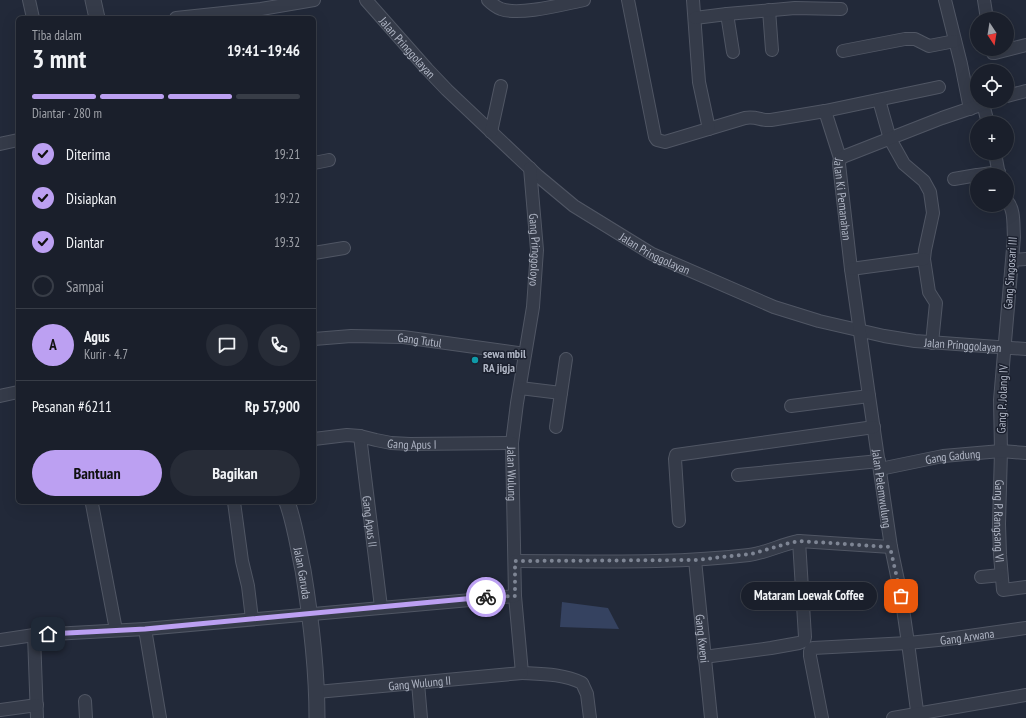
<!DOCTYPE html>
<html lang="id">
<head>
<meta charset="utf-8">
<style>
  body { margin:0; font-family:"PT Sans Narrow",sans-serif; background:#272c37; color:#f1f3f6; height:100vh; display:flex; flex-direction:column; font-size:15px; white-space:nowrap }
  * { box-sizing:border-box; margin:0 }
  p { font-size:13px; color:#9fa2a9 }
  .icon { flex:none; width:22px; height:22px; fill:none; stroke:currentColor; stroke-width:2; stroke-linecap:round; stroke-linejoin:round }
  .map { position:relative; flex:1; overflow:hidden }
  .panel { position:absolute; left:16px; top:16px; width:300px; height:488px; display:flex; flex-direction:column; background:#1a1f2b; border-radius:6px; box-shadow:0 4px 16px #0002,0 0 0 1px #383d47 }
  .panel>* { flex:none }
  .needle { width:26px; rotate:168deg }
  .fabs { position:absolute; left:970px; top:12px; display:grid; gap:8px }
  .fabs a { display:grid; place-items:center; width:44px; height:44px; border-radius:50%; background:#1a1f2b; box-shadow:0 4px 16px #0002,0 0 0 1px #383d47; font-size:20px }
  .pin { position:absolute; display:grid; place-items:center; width:34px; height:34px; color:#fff; margin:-17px; border-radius:8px; box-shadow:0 2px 6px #0006 }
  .courier { position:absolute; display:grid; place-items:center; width:40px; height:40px; margin:-20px; border:3px solid #bca0f2; border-radius:50%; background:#fff; color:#222; box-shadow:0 1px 5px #0007 }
  .bubble { position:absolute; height:28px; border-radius:14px; background:#1a1f2b; box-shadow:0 4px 16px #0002,0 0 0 1px #383d47; font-size:13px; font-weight:600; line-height:28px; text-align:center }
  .summary em { font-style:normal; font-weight:600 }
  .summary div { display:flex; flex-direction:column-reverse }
  .summary { display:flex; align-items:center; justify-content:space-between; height:68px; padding:0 16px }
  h1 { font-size:26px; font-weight:600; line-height:30px }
  .bar { display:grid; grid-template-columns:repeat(4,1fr); gap:6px 4px; align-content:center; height:48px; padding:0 16px }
  .bar i { height:5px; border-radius:3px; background:#383d47 }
  .bar .on { background:#bca0f2 }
  .bar p { grid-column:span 4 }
  .line { display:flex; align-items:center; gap:10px; padding:0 16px; border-top:1px solid #383d47 }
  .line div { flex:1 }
  .round { display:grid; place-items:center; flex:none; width:42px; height:42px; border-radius:21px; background:#272c37 }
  ol { padding:0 16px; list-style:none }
  li { display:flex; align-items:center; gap:12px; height:44px }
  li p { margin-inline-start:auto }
  li .icon { padding:4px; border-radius:50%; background:#bca0f2; color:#111; stroke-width:4 }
  li:last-child { color:#9fa2a9 }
  li i { width:22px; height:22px; border:2px solid #383d47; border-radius:50% }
  .action { display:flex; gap:8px; margin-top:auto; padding:8px 16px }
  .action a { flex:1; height:46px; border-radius:24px; background:#bca0f2; color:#111; font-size:16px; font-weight:600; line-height:46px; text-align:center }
  .action a+a { background:#272c37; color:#f1f3f6 }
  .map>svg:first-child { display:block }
</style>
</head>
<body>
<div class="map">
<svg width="1026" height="718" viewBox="0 0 1026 718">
  <rect width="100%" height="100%" fill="#222939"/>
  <!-- water -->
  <path fill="#354260" d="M562,602L608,608L619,629L560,627Z"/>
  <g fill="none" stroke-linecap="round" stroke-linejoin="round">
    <defs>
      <g id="minor">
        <path d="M29,0L33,18"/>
        <path id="s1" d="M366,0L427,69L447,90L538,176L574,206L652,254L774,307L819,321L884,336L915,341L1026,349"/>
        <path d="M488,0C492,4 496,7 501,9C520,16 564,4 584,0"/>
        <path d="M628,0L655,137L657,140L665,142L745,118C757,116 761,121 771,120L825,111L939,87"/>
        <path d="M693,0L699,82L709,129"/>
        <path d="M945,0L961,64L970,109"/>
        <path d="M984,0L987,19"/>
        <path d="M769,10L772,50"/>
        <path d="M727,14L733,52"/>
        <path d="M176,18L261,9L314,0"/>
        <path d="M695,18L727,14L795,8L841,9"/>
        <path d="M992,49L993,53H995L1026,45"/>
        <path d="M843,51L905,39H915L929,46L955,41"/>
        <path d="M1007,96L1026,91"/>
        <path d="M879,100L890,139L904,164L924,181L930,192L933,213L925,250L924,259L929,292L936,303L932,343"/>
        <path d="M983,104L988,123"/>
        <path id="s2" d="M825,111L840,158L839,164L851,269L869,396L891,547L901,595L908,643L918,718"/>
        <path d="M491,132L501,86"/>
        <path d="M0,144L18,140"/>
        <path d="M995,153L999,175"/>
        <path d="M840,158L942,118L992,101"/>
        <path d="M314,163L329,160"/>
        <path id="s3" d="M530,168L537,250L533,307L517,403L512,443L515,596L522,673C543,674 564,674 582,683L587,694L590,718"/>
        <path d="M978,175L999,172"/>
        <path d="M954,179L977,175"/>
        <path id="s4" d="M1007,201C1015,210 1013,225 1014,237L1000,400L1001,451L999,524L1000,555L1003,590L1026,587"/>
        <path d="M314,253L344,248"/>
        <path d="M1013,260L1026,259"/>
        <path d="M851,269L924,259"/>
        <path id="s5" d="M314,339L351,336L403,337L525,354"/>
        <path d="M520,388L561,393"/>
        <path d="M0,396L18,392"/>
        <path d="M791,406L869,396"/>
        <path d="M556,427L566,359"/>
        <path id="s6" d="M360,436L381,607"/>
        <path id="s7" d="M314,439L347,435L360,436L376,440L391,443L410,444L512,443"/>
        <path id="s8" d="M880,469L943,456L1001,451L1026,453"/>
        <path d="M738,475L879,461"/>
        <path d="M234,502L242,561L248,586L252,619"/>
        <path d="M92,504L116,630"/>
        <path d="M679,521L675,459L676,455L874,427"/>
        <path id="s9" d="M695,560L711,718"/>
        <path d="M515,561C593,561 672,564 749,555C766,553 782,544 799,541L891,547"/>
        <path d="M981,577L1001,575"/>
        <path d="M145,629L160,718"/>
        <path d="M34,635L37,718"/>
        <path d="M0,640L34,635L145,629L515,596"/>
        <path d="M704,657L771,648L799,643L804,641L805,637L799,541"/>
        <path d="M418,683L421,718"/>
        <path id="s10" d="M317,692L522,673"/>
        <path d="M85,701L86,718"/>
        <path d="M0,710L37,705"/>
        <path id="s11" d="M822,718L810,656V651L813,648L908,643L948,639L1026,628"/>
        <path d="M893,718L1026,695"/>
      </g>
      <g id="tertiary">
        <path d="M93,0L97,18"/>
        <path id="s12" d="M287,502C295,524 298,547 303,570C311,619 317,668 317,718"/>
      </g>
    </defs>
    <!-- minor casing -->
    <use href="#minor" stroke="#505664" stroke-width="14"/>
    <!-- tertiary casing -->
    <use href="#tertiary" stroke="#505664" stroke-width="17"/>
    <!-- minor -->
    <use href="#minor" stroke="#353b49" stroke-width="12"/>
    <!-- tertiary -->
    <use href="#tertiary" stroke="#353b49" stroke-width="15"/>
  </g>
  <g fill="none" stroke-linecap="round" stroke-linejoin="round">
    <!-- done -->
    <path stroke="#7e8594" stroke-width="4" stroke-dasharray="0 7.2" d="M486,597L515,596V561L695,560L751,554L789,543L799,541L890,547L901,596"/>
    <!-- route -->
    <path stroke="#bca0f2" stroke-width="5" d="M48,634L145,629L486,597"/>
  </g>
  <!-- markers -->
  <circle fill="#0f9aa8" stroke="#1b202e" stroke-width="1.5" cx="475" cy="360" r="4"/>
  <g text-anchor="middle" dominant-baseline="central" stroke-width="3" stroke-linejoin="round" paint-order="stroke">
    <!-- street labels -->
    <g font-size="12" fill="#b0b6c5" stroke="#1b202e">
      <text stroke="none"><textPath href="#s1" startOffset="63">Jalan Pringgolayan</textPath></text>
      <text stroke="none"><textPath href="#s2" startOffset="91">Jalan Ki Pemanahan</textPath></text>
      <text stroke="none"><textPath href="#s3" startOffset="82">Gang Pringgoloyo</textPath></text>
      <text stroke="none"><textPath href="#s1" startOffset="387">Jalan Pringgolayan</textPath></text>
      <text transform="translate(1010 273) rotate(-86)">Gang Singosari III</text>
      <text stroke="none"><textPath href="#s5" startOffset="106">Gang Tutul</textPath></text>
      <text stroke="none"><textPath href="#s1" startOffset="711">Jalan Pringgolayan</textPath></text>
      <text transform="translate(1002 399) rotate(-88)">Gang P. Jolang IV</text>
      <text stroke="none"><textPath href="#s7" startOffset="99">Gang Apus I</textPath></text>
      <text stroke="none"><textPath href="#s8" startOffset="74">Gang Gadung</textPath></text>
      <text stroke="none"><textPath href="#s3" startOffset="308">Jalan Wulung</textPath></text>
      <text stroke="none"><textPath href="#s2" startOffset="383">Jalan Pelemwulung</textPath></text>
      <text stroke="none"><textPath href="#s6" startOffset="86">Gang Apus II</textPath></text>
      <text stroke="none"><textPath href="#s4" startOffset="322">Gang P. Rangsang VI</textPath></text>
      <text stroke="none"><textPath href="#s12" startOffset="73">Jalan Garuda</textPath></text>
      <text stroke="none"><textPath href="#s11" startOffset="227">Gang Arwana</textPath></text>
      <text stroke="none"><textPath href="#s9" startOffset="79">Gang Kweni</textPath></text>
      <text stroke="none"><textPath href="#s10" startOffset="103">Gang Wulung II</textPath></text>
    </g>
    <!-- poi labels -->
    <g font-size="12" font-weight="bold" fill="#b0b6c5" stroke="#1b202e" text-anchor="start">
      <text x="483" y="353">sewa mbil<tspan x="483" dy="14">RA jigja</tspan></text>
    </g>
  </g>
</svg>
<div class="fabs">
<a><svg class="needle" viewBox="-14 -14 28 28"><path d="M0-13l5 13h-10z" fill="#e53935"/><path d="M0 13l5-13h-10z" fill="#9fa2a9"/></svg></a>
<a><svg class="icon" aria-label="locate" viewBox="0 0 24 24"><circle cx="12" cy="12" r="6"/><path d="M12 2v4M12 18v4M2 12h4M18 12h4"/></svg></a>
<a>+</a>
<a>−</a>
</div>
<div class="pin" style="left:901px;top:596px;background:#ea580c"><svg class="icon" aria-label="bag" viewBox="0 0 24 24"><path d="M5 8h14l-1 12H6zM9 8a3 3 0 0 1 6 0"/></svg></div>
<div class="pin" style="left:48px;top:634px;background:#1f2937"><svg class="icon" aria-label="home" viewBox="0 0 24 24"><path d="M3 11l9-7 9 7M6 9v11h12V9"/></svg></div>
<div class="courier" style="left:486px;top:597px"><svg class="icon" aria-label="bike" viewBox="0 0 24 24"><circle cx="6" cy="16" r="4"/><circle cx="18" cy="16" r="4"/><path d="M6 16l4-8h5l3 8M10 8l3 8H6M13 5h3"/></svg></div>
<div class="bubble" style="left:741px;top:582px;width:136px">Mataram Loewak Coffee</div>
<section class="panel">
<div class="summary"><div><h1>3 mnt</h1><p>Tiba dalam</p></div><em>19:41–19:46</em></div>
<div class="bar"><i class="on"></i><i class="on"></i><i class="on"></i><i></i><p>Diantar · 280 m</p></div>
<ol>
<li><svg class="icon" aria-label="check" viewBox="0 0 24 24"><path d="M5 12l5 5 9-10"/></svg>Diterima<p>19:21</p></li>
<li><svg class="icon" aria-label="check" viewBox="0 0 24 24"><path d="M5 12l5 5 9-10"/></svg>Disiapkan<p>19:22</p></li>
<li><svg class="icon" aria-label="check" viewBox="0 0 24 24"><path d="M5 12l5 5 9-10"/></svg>Diantar<p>19:32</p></li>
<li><i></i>Sampai</li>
</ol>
<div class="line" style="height:72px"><b class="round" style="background:#bca0f2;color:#111">A</b><div><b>Agus</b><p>Kurir · 4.7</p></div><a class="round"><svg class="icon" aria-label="chat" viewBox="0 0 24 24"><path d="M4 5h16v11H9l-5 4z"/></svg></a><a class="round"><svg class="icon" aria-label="phone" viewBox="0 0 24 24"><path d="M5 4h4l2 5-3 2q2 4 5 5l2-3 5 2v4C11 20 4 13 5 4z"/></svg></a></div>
<div class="line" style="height:52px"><div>Pesanan #6211</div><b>Rp 57,900</b></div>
<div class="action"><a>Bantuan</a><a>Bagikan</a></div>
</section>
</div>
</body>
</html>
